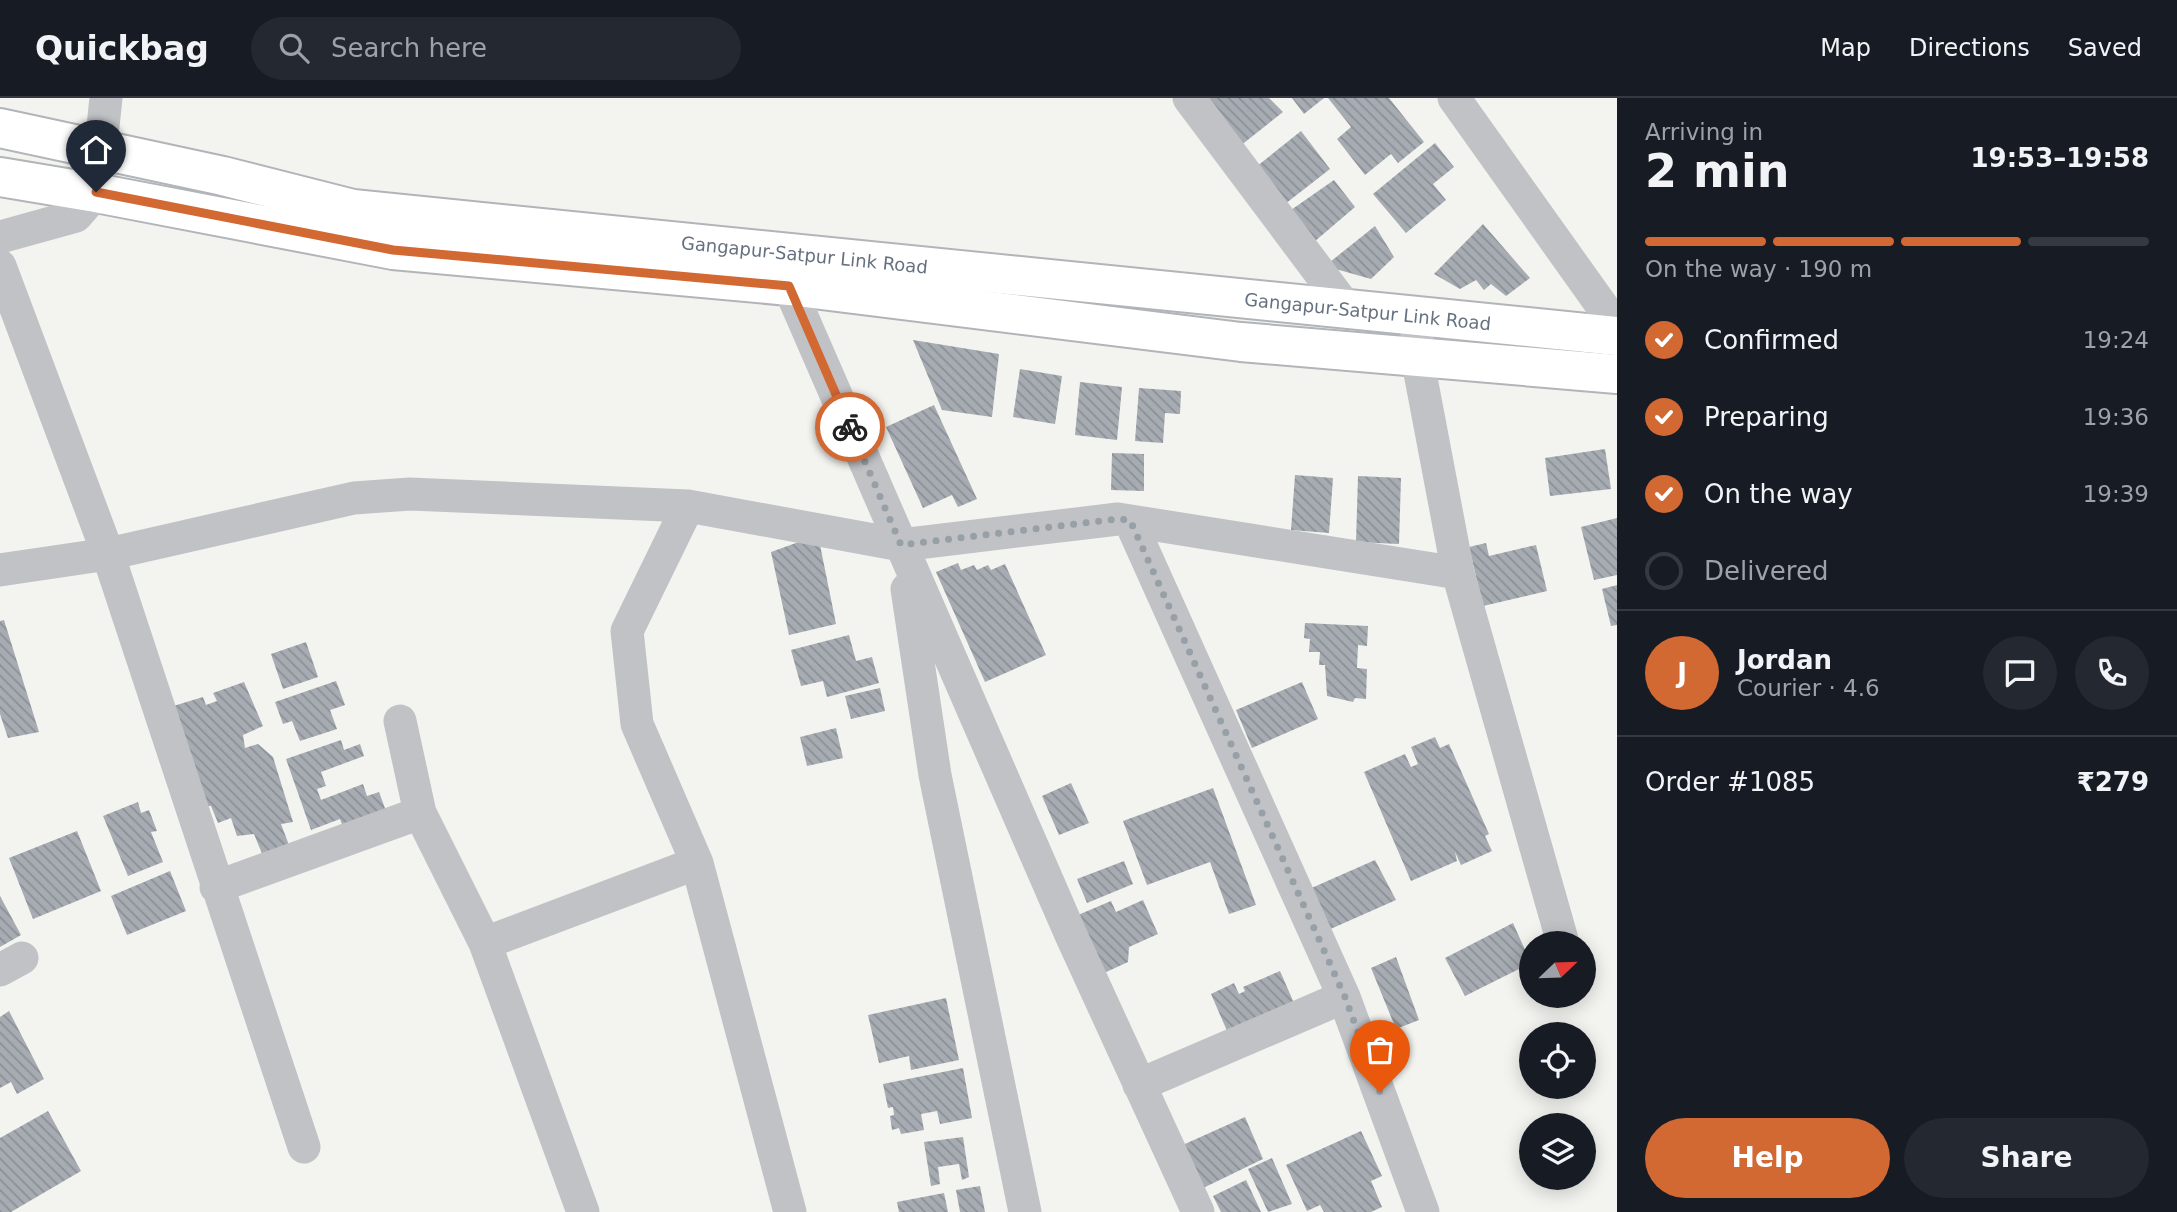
<!DOCTYPE html>
<html lang="en">
<head>
<meta charset="utf-8">
<style>
  body { margin:0; font-family:"DejaVu Sans",sans-serif; background:#242831; color:#f1f3f6; height:100vh; display:flex; flex-direction:column; font-size:26px; white-space:nowrap }
  * { box-sizing:border-box; margin:0 }
  p { font-size:23px; color:#9ea1a6 }
  .icon { flex:none; width:38px; height:38px; fill:none; stroke:currentColor; stroke-width:2; stroke-linecap:round; stroke-linejoin:round }
  .map { position:relative; flex:1; overflow:hidden }
  .sheet { display:flex; flex-direction:column; background:#171b24; width:560px }
  .sheet>* { flex:none }
  .needle { width:46px; rotate:67deg }
  .buttons { position:absolute; left:1519px; top:833px; display:grid; gap:14px }
  .buttons a { display:grid; place-items:center; width:77px; height:77px; border-radius:50%; background:#171b24; box-shadow:0 4px 18px #0003; font-size:35px }
  .pin { position:absolute; display:grid; place-items:center; width:60px; height:60px; color:#fff; margin:-72px -30px; border-radius:50% 50% 50% 0; rotate:-45deg; box-shadow:0 0 7px #0007 }
  .pin .icon { rotate:45deg }
  .courier { position:absolute; display:grid; place-items:center; width:70px; height:70px; margin:-35px; border:5px solid #d26832; border-radius:50%; background:#fff; color:#222; box-shadow:0 2px 9px #0007 }
  .overview em { font-style:normal; font-weight:700 }
  .overview div { display:flex; flex-direction:column-reverse }
  .overview { display:flex; align-items:center; justify-content:space-between; height:119px; padding:0 28px }
  h1 { font-size:46px; font-weight:700; line-height:52px }
  .bar { display:grid; grid-template-columns:repeat(4,1fr); gap:10px 7px; align-content:center; height:84px; padding:0 28px }
  .bar i { height:9px; border-radius:5px; background:#363941 }
  .bar .selected { background:#d26832 }
  .bar p { grid-column:span 4 }
  .line { display:flex; align-items:center; gap:18px; padding:0 28px; border-top:2px solid #363941 }
  .line div { flex:1 }
  .round { display:grid; place-items:center; flex:none; width:74px; height:74px; border-radius:37px; background:#242831 }
  ol { padding:0 28px; list-style:none }
  li { display:flex; align-items:center; gap:21px; height:77px }
  li p { margin-inline-start:auto }
  li .icon { padding:7px; border-radius:50%; background:#d26832; color:#fff; stroke-width:4 }
  li:last-child { color:#9ea1a6 }
  li i { width:38px; height:38px; border:4px solid #363941; border-radius:50% }
  .cta { display:flex; gap:14px; margin-top:auto; padding:14px 28px }
  .cta a { flex:1; height:80px; border-radius:42px; background:#d26832; color:#fff; font-size:28px; font-weight:700; line-height:80px; text-align:center }
  .cta a+a { background:#242831; color:#f1f3f6 }
  header { display:flex; align-items:center; gap:42px; box-sizing:border-box; height:98px; padding:0 35px; background:#171b24; border-bottom:2px solid #363941 }
  header strong { font-size:33px }
  nav { display:flex; gap:38px; margin-inline-start:auto; font-size:24px }
  .search { width:490px; height:63px; background:#242831; display:flex; align-items:center; gap:18px; box-sizing:border-box; padding:0 24px; border-radius:38px; color:#9ea1a6; font-size:26px }
  main { display:flex; flex:1; min-height:0 }
  .map>svg:first-child { display:block }
</style>
</head>
<body>
<header>
<strong>Quickbag</strong>
<div class="search"><svg class="icon" aria-label="search" viewBox="0 0 24 24"><circle cx="10" cy="10" r="6"/><path d="M15 15l6 6"/></svg>Search here</div>
<nav><a>Map</a><a>Directions</a><a>Saved</a></nav>
</header>
<main>
<div class="map">
<svg width="1617" height="1114" viewBox="0 0 1617 1114">
  <defs>
    <pattern id="building-back-hatch" width="6" height="6" patternUnits="userSpaceOnUse" patternTransform="scale(1.75)"><rect width="6" height="6" fill="#a6acb2"/><path d="M-1 5l2 2M0 0l6 6M5-1l2 2" fill="none" stroke="#8b9096"/></pattern>
  </defs>
  <rect width="100%" height="100%" fill="#f3f4f0"/>
  <!-- building -->
  <path fill="url(#building-back-hatch)" d="M1204,0H1269L1283,14L1235,52Z
    M1292,0H1324L1304,16Z
    M1328,0H1389L1424,44L1398,65L1391,56L1365,77L1337,41L1351,29Z
    M1301,33L1330,71L1285,106L1256,69Z
    M1435,45L1454,69L1433,86L1446,102L1406,135L1373,96Z
    M1334,82L1355,109L1314,144L1291,112Z
    M1483,126L1530,180L1506,198L1491,186L1484,192L1476,182L1460,191L1434,176Z
    M1375,128L1394,159L1371,181L1325,168Z
    M913,242L999,256L992,319L942,312Z
    M1020,271L1062,278L1055,326L1013,319Z
    M1080,284L1122,289L1117,342L1075,337Z
    M1139,290L1181,293L1180,316L1165,315L1163,345L1135,343Z
    M934,307L977,401L958,409L952,397L923,410L886,329Z
    M1605,351L1611,391L1550,398L1545,360Z
    M1112,355L1144,356V393L1111,392Z
    M1295,377L1333,380L1329,435L1291,432Z
    M1358,378L1401,380L1399,446L1356,444Z
    M1617,420V477L1594,482L1581,429Z
    M818,437L836,526L789,537L771,454Z
    M1486,445L1489,458L1536,447L1547,493L1483,508L1469,449Z
    M958,465L961,472L974,467L977,472L988,467L991,472L1005,466L1046,557L985,584L936,474Z
    M1617,487V527L1611,528L1602,491Z
    M4,522L39,634L8,640L0,616V523Z
    M1305,525L1368,528L1367,548L1358,547L1357,570L1367,571L1366,601L1355,600L1353,604L1327,598L1325,567H1319L1320,554H1309L1310,541L1304,540Z
    M849,537L856,563L872,559L879,585L827,599L823,583L801,588L791,552Z
    M306,544L318,579L283,591L271,556Z
    M336,583L345,607L330,612L337,631L300,643L292,623L283,626L275,604Z
    M244,584L263,628L243,637L245,650L258,646L273,659L293,724L281,726L292,755L265,763L254,736L237,738L231,720L218,725L211,708H203L170,609L203,599L206,607L217,603L213,595Z
    M1302,584L1318,621L1252,650L1236,612Z
    M880,590L885,613L851,621L845,598Z
    M836,630L843,660L807,668L800,639Z
    M1435,639L1440,650L1449,646L1489,736L1485,738L1492,753L1461,767L1455,754L1457,763L1411,783L1364,674L1405,656L1411,669L1418,666L1411,649Z
    M341,642L344,652L360,646L364,658L321,674L326,688L317,691L321,702L363,686L367,698L379,694L389,721L346,737L340,721L311,732L286,661Z
    M1071,685L1089,725L1059,737L1042,698Z
    M1213,690L1256,807L1229,816L1210,764L1147,787L1123,723Z
    M138,704L141,715L149,712L157,733L151,734L163,764L128,778L103,718Z
    M77,733L101,793L33,821L9,760Z
    M1375,762L1396,802L1326,833L1307,792Z
    M1124,763L1133,786L1087,805L1077,781Z
    M170,773L186,813L127,837L111,798Z
    M0,798L21,837L0,849Z
    M1143,802L1158,836L1129,849L1128,864L1104,875L1078,817L1111,803L1116,814Z
    M1513,825L1531,865L1465,898L1445,860Z
    M1396,859L1419,922L1396,931L1371,870Z
    M1280,873L1297,912L1231,942L1211,896L1234,885L1239,896L1245,893L1243,889Z
    M946,900L959,962L911,972L909,958L879,965L868,917Z
    M9,913L44,981L17,996L11,984L0,990V919Z
    M963,970L972,1020L940,1026L937,1013L921,1016L924,1032L901,1036L899,1030L892,1032L890,1018L894,1017L893,1009L888,1010L883,986Z
    M48,1013L81,1073L11,1114H0V1040Z
    M1245,1019L1263,1061L1197,1093L1176,1050Z
    M1361,1033L1382,1078L1371,1083L1382,1109L1371,1114H1324L1320,1107L1307,1113L1286,1067Z
    M963,1039L969,1079L962,1082L959,1066L938,1069L940,1086L931,1088L924,1044Z
    M1272,1060L1292,1106L1268,1114L1248,1071Z
    M1246,1082L1261,1114H1221L1213,1098Z
    M980,1088L985,1114H960L956,1092Z
    M944,1095L948,1114H899L897,1104Z"/>
  <g fill="none" stroke-linecap="round" stroke-linejoin="round">
    <defs>
      <g id="major">
        <path id="s1" d="M0,30L223,78L353,111L1617,238"/>
        <path d="M0,79L96,95L393,152L789,188L1241,244L1617,276"/>
      </g>
    </defs>
    <!-- major casing -->
    <use href="#major" stroke="#b1b4b8" stroke-width="42"/>
    <!-- minor -->
    <path stroke="#c0c2c6" stroke-width="33" d="M1189,0L1347,211
      M1454,0L1617,229
      M0,139L76,118L96,95L106,0
      M0,168L108,456L304,1049
      M780,168L1071,837L1198,1114
      M1417,233V259L1458,475L1563,845
      M688,408L627,533L637,626L697,765L790,1114
      M1130,423L1344,899L1423,1114
      M0,472L108,456L354,400L410,396L688,408L901,447L1118,421L1458,475
      M907,491L935,677L1025,1114
      M400,623L420,715L485,845L697,765
      M216,789L420,715
      M485,845L583,1114
      M0,872L22,860
      M1139,987L1344,899"/>
    <!-- major -->
    <use href="#major" stroke="#fff" stroke-width="38"/>
  </g>
  <g fill="none" stroke-linecap="round" stroke-linejoin="round">
    <!-- done -->
    <path stroke="#979fa7" stroke-width="7" stroke-dasharray="0 12.6" d="M850,329L901,447L1118,421L1130,422L1345,899L1380,994"/>
    <!-- route -->
    <path stroke="#d26832" stroke-width="9" d="M96,94L393,152L789,188L850,329"/>
  </g>
  <g text-anchor="middle" dominant-baseline="central" stroke-width="7" stroke-linejoin="round" paint-order="stroke">
    <!-- street labels -->
    <g font-size="18" fill="#66717f" stroke="#fff">
      <text stroke="none"><textPath href="#s1" startOffset="816">Gangapur-Satpur Link Road</textPath></text>
      <text stroke="none"><textPath href="#s1" startOffset="1382">Gangapur-Satpur Link Road</textPath></text>
    </g>
  </g>
</svg>
<div class="buttons">
<a><svg class="needle" viewBox="-14 -14 28 28"><path d="M0-13l5 13h-10z" fill="#e53935"/><path d="M0 13l5-13h-10z" fill="#9ea1a6"/></svg></a>
<a><svg class="icon" aria-label="locate" viewBox="0 0 24 24"><circle cx="12" cy="12" r="6"/><path d="M12 2v4M12 18v4M2 12h4M18 12h4"/></svg></a>
<a><svg class="icon" aria-label="layers" viewBox="0 0 24 24"><path d="M12 4l9 5-9 5-9-5zM3 14l9 5 9-5"/></svg></a>
</div>
<div class="pin" style="left:1380px;top:994px;background:#ea580c"><svg class="icon" aria-label="bag" viewBox="0 0 24 24"><path d="M5 8h14l-1 12H6zM9 8a3 3 0 0 1 6 0"/></svg></div>
<div class="pin" style="left:96px;top:94px;background:#1f2937"><svg class="icon" aria-label="home" viewBox="0 0 24 24"><path d="M3 11l9-7 9 7M6 9v11h12V9"/></svg></div>
<div class="courier" style="left:850px;top:329px"><svg class="icon" aria-label="bike" viewBox="0 0 24 24"><circle cx="6" cy="16" r="4"/><circle cx="18" cy="16" r="4"/><path d="M6 16l4-8h5l3 8M10 8l3 8H6M13 5h3"/></svg></div>
</div>
<section class="sheet">
<div class="overview"><div><h1>2 min</h1><p>Arriving in</p></div><em>19:53–19:58</em></div>
<div class="bar"><i class="selected"></i><i class="selected"></i><i class="selected"></i><i></i><p>On the way · 190 m</p></div>
<ol>
<li><svg class="icon" aria-label="check" viewBox="0 0 24 24"><path d="M5 12l5 5 9-10"/></svg>Confirmed<p>19:24</p></li>
<li><svg class="icon" aria-label="check" viewBox="0 0 24 24"><path d="M5 12l5 5 9-10"/></svg>Preparing<p>19:36</p></li>
<li><svg class="icon" aria-label="check" viewBox="0 0 24 24"><path d="M5 12l5 5 9-10"/></svg>On the way<p>19:39</p></li>
<li><i></i>Delivered</li>
</ol>
<div class="line" style="height:126px"><b class="round" style="background:#d26832;color:#fff">J</b><div><b>Jordan</b><p>Courier · 4.6</p></div><a class="round"><svg class="icon" aria-label="chat" viewBox="0 0 24 24"><path d="M4 5h16v11H9l-5 4z"/></svg></a><a class="round"><svg class="icon" aria-label="phone" viewBox="0 0 24 24"><path d="M5 4h4l2 5-3 2q2 4 5 5l2-3 5 2v4C11 20 4 13 5 4z"/></svg></a></div>
<div class="line" style="height:91px"><div>Order #1085</div><b>₹279</b></div>
<div class="cta"><a>Help</a><a>Share</a></div>
</section>
</main>
</body>
</html>
